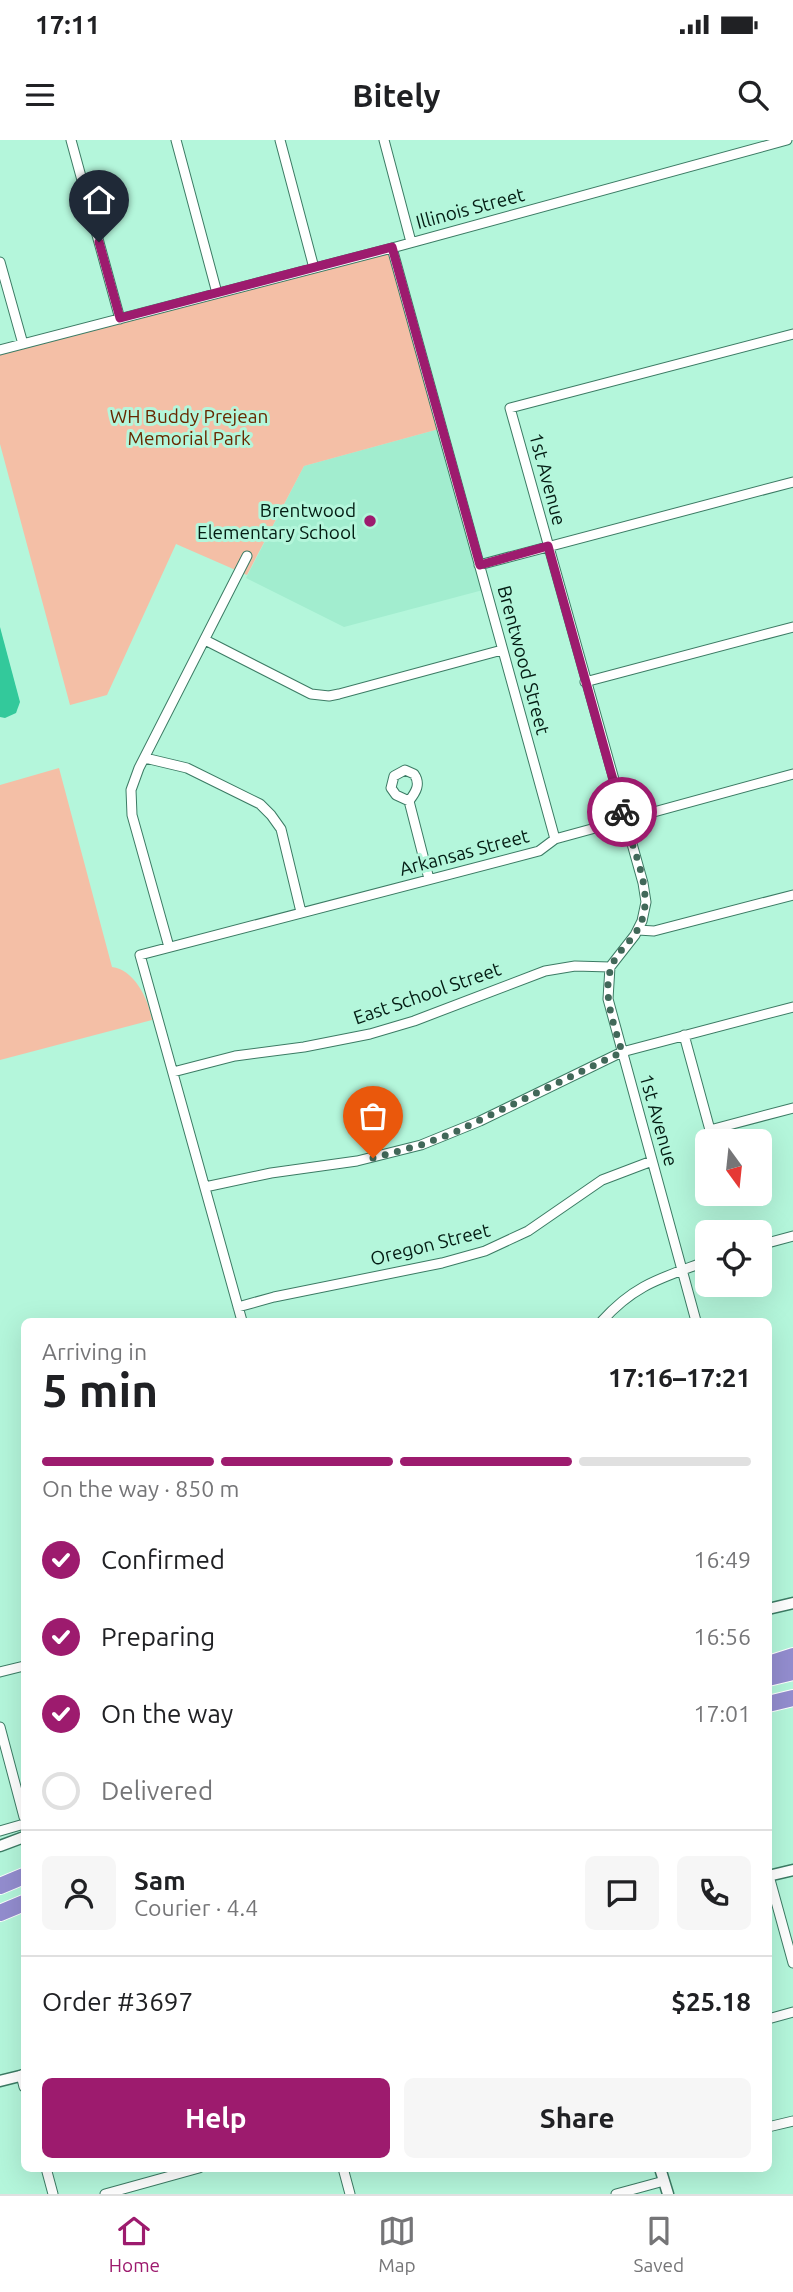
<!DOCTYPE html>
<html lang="en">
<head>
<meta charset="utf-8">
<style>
  body { margin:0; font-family:Ubuntu,sans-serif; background:#f6f6f6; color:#202124; height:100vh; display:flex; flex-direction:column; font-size:26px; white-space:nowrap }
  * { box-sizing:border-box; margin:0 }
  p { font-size:23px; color:#757577 }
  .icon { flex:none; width:38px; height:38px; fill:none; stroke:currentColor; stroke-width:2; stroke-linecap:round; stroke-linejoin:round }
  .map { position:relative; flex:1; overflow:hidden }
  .panel { position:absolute; left:21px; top:1178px; width:751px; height:854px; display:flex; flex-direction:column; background:#fff; border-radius:10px; box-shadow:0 7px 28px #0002 }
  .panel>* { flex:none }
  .needle { width:46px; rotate:165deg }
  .controls { position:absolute; left:695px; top:989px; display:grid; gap:14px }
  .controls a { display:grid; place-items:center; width:77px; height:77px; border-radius:10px; background:#fff; box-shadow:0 7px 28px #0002; font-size:35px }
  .pin { position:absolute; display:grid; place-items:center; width:60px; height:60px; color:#fff; margin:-72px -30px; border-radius:50% 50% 50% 0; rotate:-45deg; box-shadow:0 0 7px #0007 }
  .pin .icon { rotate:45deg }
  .courier { position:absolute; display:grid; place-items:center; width:70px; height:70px; margin:-35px; border:5px solid #9d1b6e; border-radius:50%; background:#fff; color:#222; box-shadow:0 2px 9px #0007 }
  .headline em { font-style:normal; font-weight:600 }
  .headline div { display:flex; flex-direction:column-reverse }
  .headline { display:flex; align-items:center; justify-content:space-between; height:119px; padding:0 21px }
  h1 { font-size:46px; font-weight:600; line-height:52px }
  .bar { display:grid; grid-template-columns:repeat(4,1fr); gap:10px 7px; align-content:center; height:84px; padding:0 21px }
  .bar i { height:9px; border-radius:5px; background:#e0e0e0 }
  .bar .current { background:#9d1b6e }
  .bar p { grid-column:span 4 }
  .line { display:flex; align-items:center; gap:18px; padding:0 21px; border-top:2px solid #e0e0e0 }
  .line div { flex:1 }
  .round { display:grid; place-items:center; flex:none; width:74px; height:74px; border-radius:10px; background:#f6f6f6 }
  ol { padding:0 21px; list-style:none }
  li { display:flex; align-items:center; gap:21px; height:77px }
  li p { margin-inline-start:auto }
  li .icon { padding:7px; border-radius:50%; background:#9d1b6e; color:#fff; stroke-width:4 }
  li:last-child { color:#757577 }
  li i { width:38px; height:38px; border:4px solid #e0e0e0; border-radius:50% }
  .cta { display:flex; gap:14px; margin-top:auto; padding:14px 21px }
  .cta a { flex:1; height:80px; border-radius:10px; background:#9d1b6e; color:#fff; font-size:28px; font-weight:600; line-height:80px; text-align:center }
  .cta a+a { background:#f6f6f6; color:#202124 }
  .status { display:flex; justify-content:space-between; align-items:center; height:49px; padding:0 35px; background:#fff; direction:ltr }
  .status svg { height:19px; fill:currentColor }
  header { display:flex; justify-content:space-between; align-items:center; height:91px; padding:0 21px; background:#fff; font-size:32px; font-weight:600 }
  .dock { display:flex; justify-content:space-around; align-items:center; height:98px; border-top:2px solid #e0e0e0; background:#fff; font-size:19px; color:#757577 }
  .dock a { display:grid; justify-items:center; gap:4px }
  .dock .current { color:#9d1b6e }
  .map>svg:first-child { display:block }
</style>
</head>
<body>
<div class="status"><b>17:11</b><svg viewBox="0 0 49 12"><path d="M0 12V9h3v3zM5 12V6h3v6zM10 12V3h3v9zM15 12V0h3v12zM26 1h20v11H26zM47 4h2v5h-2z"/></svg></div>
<header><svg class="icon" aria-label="menu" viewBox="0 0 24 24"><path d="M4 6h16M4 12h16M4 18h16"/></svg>Bitely<svg class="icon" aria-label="search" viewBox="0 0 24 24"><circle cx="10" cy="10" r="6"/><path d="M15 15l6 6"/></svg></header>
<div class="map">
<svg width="793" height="2054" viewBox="0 0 793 2054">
  <rect width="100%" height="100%" fill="#b4f6db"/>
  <!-- built -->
  <path fill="#a2edcf" d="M439,289L483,450L344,487L246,438L304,326Z"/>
  <!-- green -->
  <path fill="#f4bfa6" d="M391,112L439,289L304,326L247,435L176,404L107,555L70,565L0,304V215Z
    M59,628L112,827C134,829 149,860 152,880L0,920V645Z"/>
  <!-- water -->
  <path fill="#33c99b" d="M0,487L20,562L16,573L5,578L0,577Z"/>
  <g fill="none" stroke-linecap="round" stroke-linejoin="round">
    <defs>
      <path id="minor" d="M71,0L120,179
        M176,0L217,153
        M280,0L314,128
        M384,0L411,102
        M392,108L555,699
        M0,122L23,204
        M0,210L392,108L787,0
        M479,425L793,342
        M205,500L311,554L329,556L339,554L502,510
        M585,542L793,487
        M145,618L187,628L260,664L271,675L281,689L301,772
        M405,630L414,634C421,644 416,652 409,661L396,655L391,648L394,636Z
        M409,661L429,739
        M638,790L654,791L793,755
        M169,807L132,675L131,650L139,628L247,416
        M684,895L710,990L793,968
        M173,932L235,916L304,907L370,894L414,881L545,831L575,826L610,827
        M205,1047L271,1033L357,1021L421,1005L480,981L622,912L793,867
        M760,1105L793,1096
        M238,1167L274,1157L442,1123L485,1111L528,1091L602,1040L652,1021
        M242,1181L140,815L539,711L555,699L793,634
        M602,1181C635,1144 662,1138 707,1121
        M696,1181L608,859L610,827L635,795L642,781L646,762L643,743L510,268L793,194
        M0,1532L24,1526
        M0,1587L24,1677
        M0,1691L24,1684
        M769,1736L793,1823
        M768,1879L793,1872
        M21,1935L24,1947
        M768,1987L793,1981
        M46,2028L53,2054
        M343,2028L350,2054
        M105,2054L199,2028
        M616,2054L664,2041"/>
      <path id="tertiary" d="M768,1469L793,1463
        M0,1706L24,1697
        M768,1736L793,1730
        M0,1941L24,1935
        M660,2028L668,2054"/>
      <path id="motorway" d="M768,1524L793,1516
        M768,1538L793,1532
        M768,1564L793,1558
        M0,1746L24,1736
        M0,1773L24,1763"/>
    </defs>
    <!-- minor casing -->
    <use href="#minor" stroke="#3c7b64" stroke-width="11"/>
    <!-- tertiary casing -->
    <use href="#tertiary" stroke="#3c7b64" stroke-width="13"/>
    <!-- motorway casing -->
    <use href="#motorway" stroke="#fff" stroke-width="18"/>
    <!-- minor -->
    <use href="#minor" stroke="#fff" stroke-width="9"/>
    <!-- tertiary -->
    <use href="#tertiary" stroke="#fff" stroke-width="10"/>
    <!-- motorway -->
    <use href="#motorway" stroke="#938dcf" stroke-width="16"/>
  </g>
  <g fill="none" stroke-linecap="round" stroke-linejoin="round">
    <!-- done -->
    <path stroke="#416859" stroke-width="7" stroke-dasharray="0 12.6" d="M373,1018L421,1005L453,993L622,912C613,881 597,842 619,813C630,800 641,790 644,772C650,743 630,701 622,672"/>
    <!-- route -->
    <path stroke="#9d1b6e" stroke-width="9" d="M99,102L120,178L392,107L480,425L548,406L622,672"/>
  </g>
  <!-- markers -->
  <circle fill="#9d1b6e" stroke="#b4f6db" stroke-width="2.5" cx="370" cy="381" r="7"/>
  <g text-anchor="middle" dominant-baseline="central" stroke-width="6" stroke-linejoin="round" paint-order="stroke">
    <!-- street labels -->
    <g font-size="19" fill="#031c13" stroke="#b4f6db">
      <text transform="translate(470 68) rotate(-15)">Illinois Street</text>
      <text transform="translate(548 339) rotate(75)">1st Avenue</text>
      <text transform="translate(524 520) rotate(75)">Brentwood Street</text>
      <text transform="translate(464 712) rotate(-15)">Arkansas Street</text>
      <text transform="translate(427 853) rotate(-19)">East School Street</text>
      <text transform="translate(659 980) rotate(74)">1st Avenue</text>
      <text transform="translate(430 1104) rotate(-14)">Oregon Street</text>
    </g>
    <!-- park labels -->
    <g font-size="19" fill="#672800" stroke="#b4f6db">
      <text x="189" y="276">WH Buddy Prejean<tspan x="189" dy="22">Memorial Park</tspan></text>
    </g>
    <!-- poi labels -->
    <g font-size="19" fill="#031c13" stroke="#b4f6db" text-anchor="end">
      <text x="356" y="370">Brentwood<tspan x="356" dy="22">Elementary School</tspan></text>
    </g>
  </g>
</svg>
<div class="controls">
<a><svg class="needle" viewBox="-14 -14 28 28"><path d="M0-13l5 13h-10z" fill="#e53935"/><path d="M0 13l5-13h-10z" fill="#757577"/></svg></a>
<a><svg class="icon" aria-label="locate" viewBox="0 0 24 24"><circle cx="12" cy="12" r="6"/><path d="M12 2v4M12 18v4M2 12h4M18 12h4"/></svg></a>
</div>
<div class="pin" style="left:373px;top:1018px;background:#ea580c"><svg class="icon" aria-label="bag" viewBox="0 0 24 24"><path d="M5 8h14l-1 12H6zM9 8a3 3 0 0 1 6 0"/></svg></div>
<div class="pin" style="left:99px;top:102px;background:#1f2937"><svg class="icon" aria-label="home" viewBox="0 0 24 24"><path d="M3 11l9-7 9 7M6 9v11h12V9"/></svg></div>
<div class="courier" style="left:622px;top:672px"><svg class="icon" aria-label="bike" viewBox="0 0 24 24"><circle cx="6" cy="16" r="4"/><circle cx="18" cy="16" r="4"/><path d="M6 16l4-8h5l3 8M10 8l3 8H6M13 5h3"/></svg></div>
<section class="panel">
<div class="headline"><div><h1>5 min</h1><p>Arriving in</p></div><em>17:16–17:21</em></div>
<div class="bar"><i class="current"></i><i class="current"></i><i class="current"></i><i></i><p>On the way · 850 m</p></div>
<ol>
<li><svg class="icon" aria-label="check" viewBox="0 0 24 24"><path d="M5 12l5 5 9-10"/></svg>Confirmed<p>16:49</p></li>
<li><svg class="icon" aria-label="check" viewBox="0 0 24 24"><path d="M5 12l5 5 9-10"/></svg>Preparing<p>16:56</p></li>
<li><svg class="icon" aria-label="check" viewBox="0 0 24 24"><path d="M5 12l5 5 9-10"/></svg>On the way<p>17:01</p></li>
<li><i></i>Delivered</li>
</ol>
<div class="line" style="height:126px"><a class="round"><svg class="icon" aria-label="person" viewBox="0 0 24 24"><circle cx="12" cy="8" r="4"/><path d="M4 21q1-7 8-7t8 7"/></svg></a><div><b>Sam</b><p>Courier · 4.4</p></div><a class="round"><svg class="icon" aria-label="chat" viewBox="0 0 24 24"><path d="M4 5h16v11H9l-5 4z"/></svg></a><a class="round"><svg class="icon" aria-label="phone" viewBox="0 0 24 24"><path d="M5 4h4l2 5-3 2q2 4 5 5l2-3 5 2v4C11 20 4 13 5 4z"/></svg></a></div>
<div class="line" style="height:91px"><div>Order #3697</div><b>$25.18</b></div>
<div class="cta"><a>Help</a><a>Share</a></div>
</section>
</div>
<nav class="dock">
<a class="current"><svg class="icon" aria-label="home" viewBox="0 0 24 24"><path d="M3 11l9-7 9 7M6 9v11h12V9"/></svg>Home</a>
<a><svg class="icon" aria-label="map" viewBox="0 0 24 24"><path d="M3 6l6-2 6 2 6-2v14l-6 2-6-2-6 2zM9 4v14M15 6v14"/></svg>Map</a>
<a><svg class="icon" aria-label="saved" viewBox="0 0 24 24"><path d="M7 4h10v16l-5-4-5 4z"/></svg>Saved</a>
</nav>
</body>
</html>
